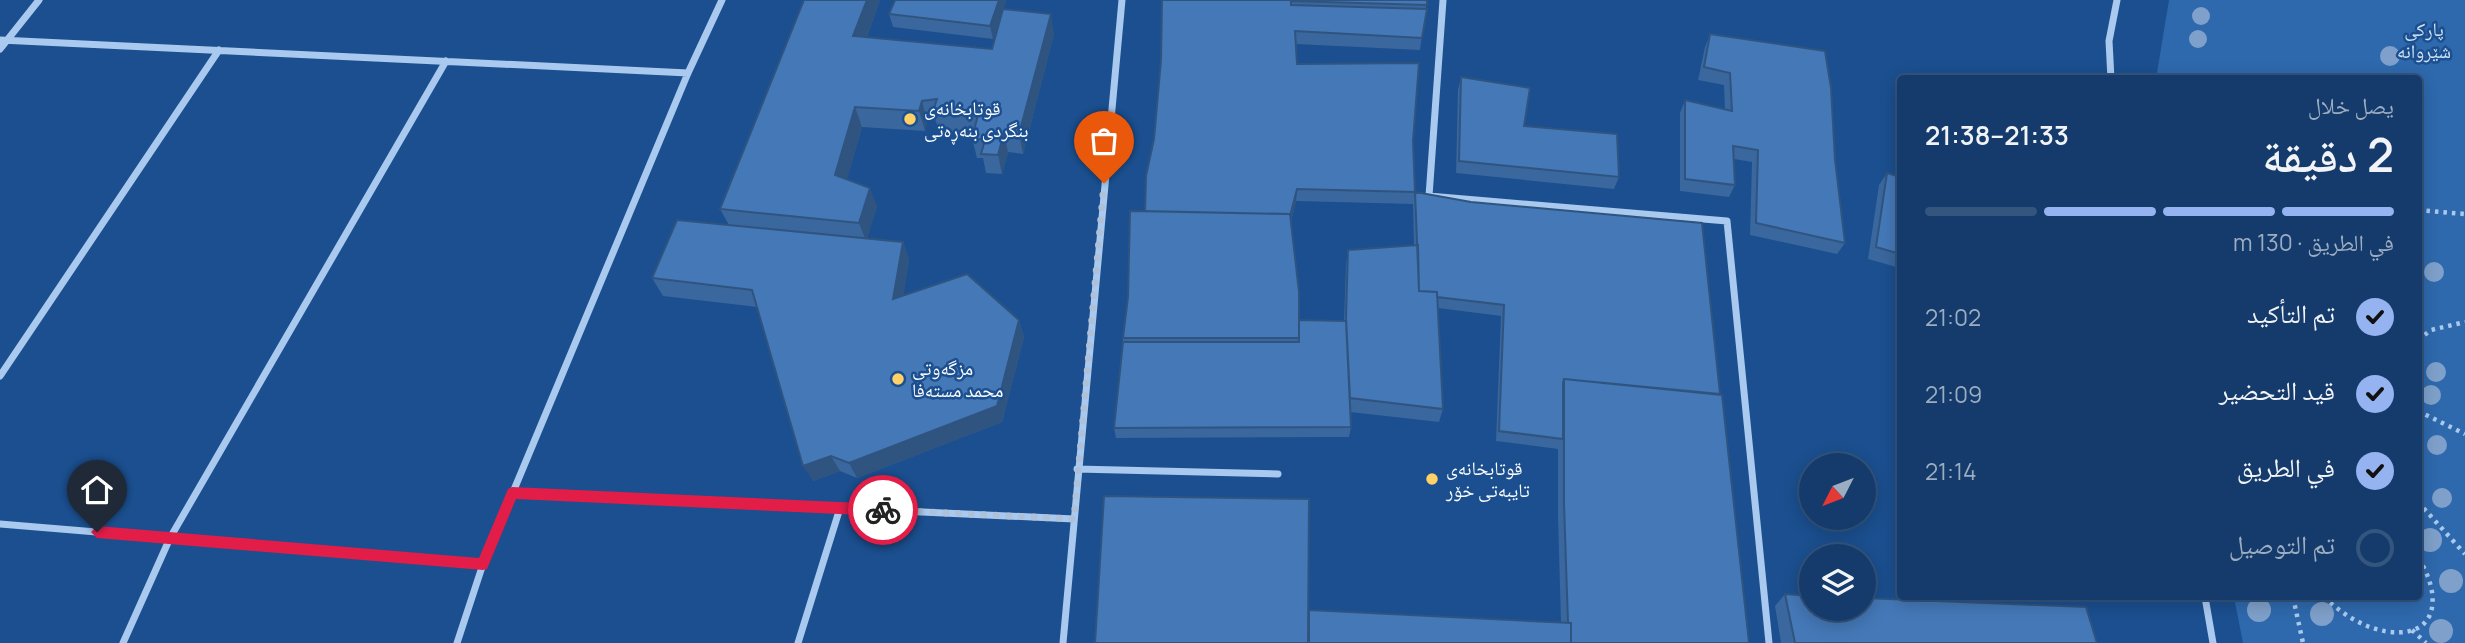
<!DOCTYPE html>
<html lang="ar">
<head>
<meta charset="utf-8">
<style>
  body { margin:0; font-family:Manrope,"Noto Naskh Arabic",sans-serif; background:#214673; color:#f1f3f6; direction:rtl; height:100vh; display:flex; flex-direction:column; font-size:26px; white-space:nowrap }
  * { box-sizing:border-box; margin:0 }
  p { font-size:23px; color:#9dadc1 }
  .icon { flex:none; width:38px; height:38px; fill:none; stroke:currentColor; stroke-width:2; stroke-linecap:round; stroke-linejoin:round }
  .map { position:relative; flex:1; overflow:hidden; direction:ltr }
  .details { position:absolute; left:1897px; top:75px; width:525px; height:525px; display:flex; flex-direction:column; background:#143b6b; border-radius:7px; box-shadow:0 4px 18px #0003,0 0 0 2px #33557e; direction:rtl }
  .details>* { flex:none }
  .needle { width:46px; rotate:228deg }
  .buttons { position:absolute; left:1799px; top:453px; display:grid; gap:14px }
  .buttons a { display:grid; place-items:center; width:77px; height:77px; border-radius:50%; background:#143b6b; box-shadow:0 4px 18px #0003,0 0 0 2px #33557e; font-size:35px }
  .pin { position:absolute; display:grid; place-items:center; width:60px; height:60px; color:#fff; margin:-72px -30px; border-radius:50% 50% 50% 0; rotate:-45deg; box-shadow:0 0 7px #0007 }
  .pin .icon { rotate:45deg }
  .courier { position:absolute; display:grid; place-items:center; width:70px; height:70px; margin:-35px; border:5px solid #e11d48; border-radius:50%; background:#fff; color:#222; box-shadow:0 2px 9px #0007 }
  .head em { font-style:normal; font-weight:600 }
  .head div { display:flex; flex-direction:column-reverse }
  .head { display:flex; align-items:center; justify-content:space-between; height:119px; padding:0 28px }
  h1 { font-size:46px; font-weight:600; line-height:52px }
  .bar { display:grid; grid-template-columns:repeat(4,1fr); gap:10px 7px; align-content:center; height:84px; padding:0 28px }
  .bar i { height:9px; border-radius:5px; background:#33557e }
  .bar .on { background:#95b2f1 }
  .bar p { grid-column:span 4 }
  ol { padding:0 28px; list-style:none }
  li { display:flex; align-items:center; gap:21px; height:77px }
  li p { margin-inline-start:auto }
  li .icon { padding:7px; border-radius:50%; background:#95b2f1; color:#111; stroke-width:4 }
  li:last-child { color:#9dadc1 }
  li i { width:38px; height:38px; border:4px solid #33557e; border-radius:50% }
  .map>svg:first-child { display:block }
</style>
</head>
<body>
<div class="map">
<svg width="2465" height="643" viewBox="0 0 2465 643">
  <rect width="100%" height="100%" fill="#1b4f8f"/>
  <!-- green -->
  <path fill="#2e69ad" d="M2169,0H2465V643H2243L2234,597H2418V79H2156Z"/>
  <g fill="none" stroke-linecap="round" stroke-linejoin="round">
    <!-- path -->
    <path stroke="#a9c9ee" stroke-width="4.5" stroke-dasharray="3.5 5" stroke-linecap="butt" d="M2418,210L2465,214
      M2418,340L2431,330L2465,322
      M2418,411L2465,434
      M2418,502L2465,554
      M2293,597L2303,643
      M2324,597C2342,614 2365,629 2390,632C2442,637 2440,590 2418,558
      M2412,630L2426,643"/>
    <!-- minor -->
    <path stroke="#a9c9ee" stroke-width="7" d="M1443,0L1429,196L1727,221L1769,643
      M0,40L688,73
      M0,49L39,0
      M2111,79L2109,41L2117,0
      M0,376L219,50
      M1077,469L1278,474
      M512,493L1074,519
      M0,524L483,564
      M2205,597L2213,643
      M123,643L170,538L446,61
      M457,643L483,564L688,73L722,0
      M798,643L840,508
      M1063,643L1122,0"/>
  </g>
  <!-- trees -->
  <g fill="#7ea0ca">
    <circle cx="2201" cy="16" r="9"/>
    <circle cx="2198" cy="39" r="9"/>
    <circle cx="2390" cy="56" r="10"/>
    <circle cx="2434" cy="272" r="10"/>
    <circle cx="2436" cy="372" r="10"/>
    <circle cx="2431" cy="395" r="10"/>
    <circle cx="2437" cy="445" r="10"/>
    <circle cx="2442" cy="498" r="10"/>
    <circle cx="2430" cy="540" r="12"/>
    <circle cx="2451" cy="581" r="12"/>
    <circle cx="2259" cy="610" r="12"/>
    <circle cx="2322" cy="614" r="12"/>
    <circle cx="2441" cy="631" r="12"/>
  </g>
  <!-- wall -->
  <path fill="#3a679d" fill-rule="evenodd" d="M880,0L867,37L992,49L1054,34L1023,154L1008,152L1002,174L986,173L983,158H977L972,138L973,134L939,130L935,119L927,121L925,131L862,127L847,179L877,206L867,238L903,242L909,260L903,296L1019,320L1024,337L1002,422L857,478L840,471L813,481L757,307L663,296L652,278L729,225L720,209Z
    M1006,0L993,39L893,27L889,14Z
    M1162,0H1427L1420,50L1296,44L1297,64L1413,141L1415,192L1720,394L1749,643L1308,616L1561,623L1558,517V449L1496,441L1501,316L1438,308L1443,409L1439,422L1350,412L1351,427L1349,437L1116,438L1114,428L1123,338L1145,211L1154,139L1161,60ZM1296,201L1413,204L1414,245L1348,250L1346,265L1344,321L1299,320L1291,222Z
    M1710,34L1835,160L1845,243L1837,254L1750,235L1752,162L1734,159L1735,185L1729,197L1680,191V113L1685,100L1725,110L1724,85L1698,80L1705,47Z
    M1461,77L1524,126L1619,177L1614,189L1456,173L1458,90Z
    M1887,173L1900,177V268L1868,259L1879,185Z
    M1785,594L2097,643H1781L1775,606Z"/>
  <!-- shaded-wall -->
  <path fill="#305480" d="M867,0H880L860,56L853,36Z
    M999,0H1006L993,39L990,26Z
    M1051,14L1054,34L1023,154L1019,134Z
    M922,101L927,121L925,131L919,111Z
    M855,107L862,127L843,194L835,175Z
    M1004,133L1008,152L1002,174L998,155Z
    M870,188L877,206L866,241L859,223Z
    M1297,189L1296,201L1289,230L1290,218Z
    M903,242L909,260L900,317L893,299Z
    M1019,320L1024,337L1002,422L857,478L849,463Z
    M831,456L840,471L813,481L803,466Z"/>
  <!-- building -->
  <path fill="#4478b7" stroke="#305480" stroke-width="2" d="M804,0H867L853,36L992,49L1003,9L1051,14L1019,134L1004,133L998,155L981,154L985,140L972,138L978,115L933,111L937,99L922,101L919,111L855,107L835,175L870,188L859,223L720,209Z
    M895,0H999L990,26L889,14Z
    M1162,0H1291V5L1427,9L1422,38L1295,31L1297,64L1419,63L1413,141L1415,192L1471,202L1702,223L1720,394L1564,379L1563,383V439L1499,431L1504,305L1437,297V292L1419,291L1415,192L1297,189L1290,216V214L1145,211L1146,176L1154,139L1161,60Z
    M1291,0H1427V5L1291,1Z
    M1710,34L1825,51L1831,88L1835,160L1845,243L1756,223L1758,150L1733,146L1735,185L1685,179V100L1732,111L1730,73L1704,67Z
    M1461,77L1530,88L1524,126L1617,134L1619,177L1459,161Z
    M1887,173L1900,177V254L1876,247Z
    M1130,211L1290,214L1299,292V338H1123L1128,297Z
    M677,220L903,242L893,299L967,274L1019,320L997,406L849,463L831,456L803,466L752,290L652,278Z
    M1418,245L1419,291L1437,292L1443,409L1350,398L1346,317L1348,250Z
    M1299,320L1346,321L1351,427L1114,428L1123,342H1299Z
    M1564,379L1722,395L1749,643H1571V623H1568L1564,504Z
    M1104,496L1309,499L1308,643H1095Z
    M1785,594L1811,596V609H1864V598L2086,607L2097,643H1795Z
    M1309,610L1571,623V643H1309Z"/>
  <!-- route -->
  <path fill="#e11d48" d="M512,487L883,504L889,510L883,516L516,499L487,569L483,570L97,538L91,532L97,526L479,558L508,489Z"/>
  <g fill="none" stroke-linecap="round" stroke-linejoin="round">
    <!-- done -->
    <path stroke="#afc1d8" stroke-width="7" stroke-dasharray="0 12.6" d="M883,510L1074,519L1104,183"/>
  </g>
  <!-- markers -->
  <g fill="#ffd166" stroke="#1b4f8f" stroke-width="2.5">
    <circle cx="910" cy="119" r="7"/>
    <circle cx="898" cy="379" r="7"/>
    <circle cx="1432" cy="479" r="7"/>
  </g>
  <g text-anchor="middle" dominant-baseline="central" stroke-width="5" stroke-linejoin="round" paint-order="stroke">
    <!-- park labels -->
    <g font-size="19" fill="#cfe3fa" stroke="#1b4f8f">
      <text x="2424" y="29">پارکی<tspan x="2424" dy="22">شێروانە</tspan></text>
    </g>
    <!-- poi labels -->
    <g font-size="19" fill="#fff" stroke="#1b4f8f" text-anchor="start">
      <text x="924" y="108">قوتابخانەی<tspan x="924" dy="22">بنگردی بنەڕەتی</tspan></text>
      <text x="912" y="368">مزگەوتی<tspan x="912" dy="22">محمد مستەفا</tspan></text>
      <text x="1446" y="468">قوتابخانەی<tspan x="1446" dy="22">تایبەتی خۆر</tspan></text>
    </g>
  </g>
</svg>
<div class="buttons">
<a><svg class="needle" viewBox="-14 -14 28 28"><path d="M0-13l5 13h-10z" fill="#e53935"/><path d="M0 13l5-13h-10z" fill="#9dadc1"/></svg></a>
<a><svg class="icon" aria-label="layers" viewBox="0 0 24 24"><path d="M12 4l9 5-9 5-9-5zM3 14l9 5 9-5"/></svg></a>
</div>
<div class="pin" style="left:1104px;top:183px;background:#ea580c"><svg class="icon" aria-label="bag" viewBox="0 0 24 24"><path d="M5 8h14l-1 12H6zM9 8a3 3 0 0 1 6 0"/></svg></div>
<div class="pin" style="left:97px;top:532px;background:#1f2937"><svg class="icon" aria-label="home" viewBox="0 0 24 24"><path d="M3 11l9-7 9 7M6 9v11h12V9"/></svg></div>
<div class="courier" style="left:883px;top:510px"><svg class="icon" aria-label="bike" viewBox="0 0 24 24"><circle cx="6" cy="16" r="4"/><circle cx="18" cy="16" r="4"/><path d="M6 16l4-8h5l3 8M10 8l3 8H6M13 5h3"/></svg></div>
<section class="details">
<div class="head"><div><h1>2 دقيقة</h1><p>يصل خلال</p></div><em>21:33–21:38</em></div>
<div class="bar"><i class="on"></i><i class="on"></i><i class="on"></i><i></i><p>في الطريق · 130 m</p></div>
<ol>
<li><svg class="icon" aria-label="check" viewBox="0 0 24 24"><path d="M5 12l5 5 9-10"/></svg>تم التأكيد<p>21:02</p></li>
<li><svg class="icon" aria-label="check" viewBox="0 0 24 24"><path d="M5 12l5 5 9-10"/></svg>قيد التحضير<p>21:09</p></li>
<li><svg class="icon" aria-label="check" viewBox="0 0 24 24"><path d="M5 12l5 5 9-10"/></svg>في الطريق<p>21:14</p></li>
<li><i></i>تم التوصيل</li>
</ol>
</section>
</div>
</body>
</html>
